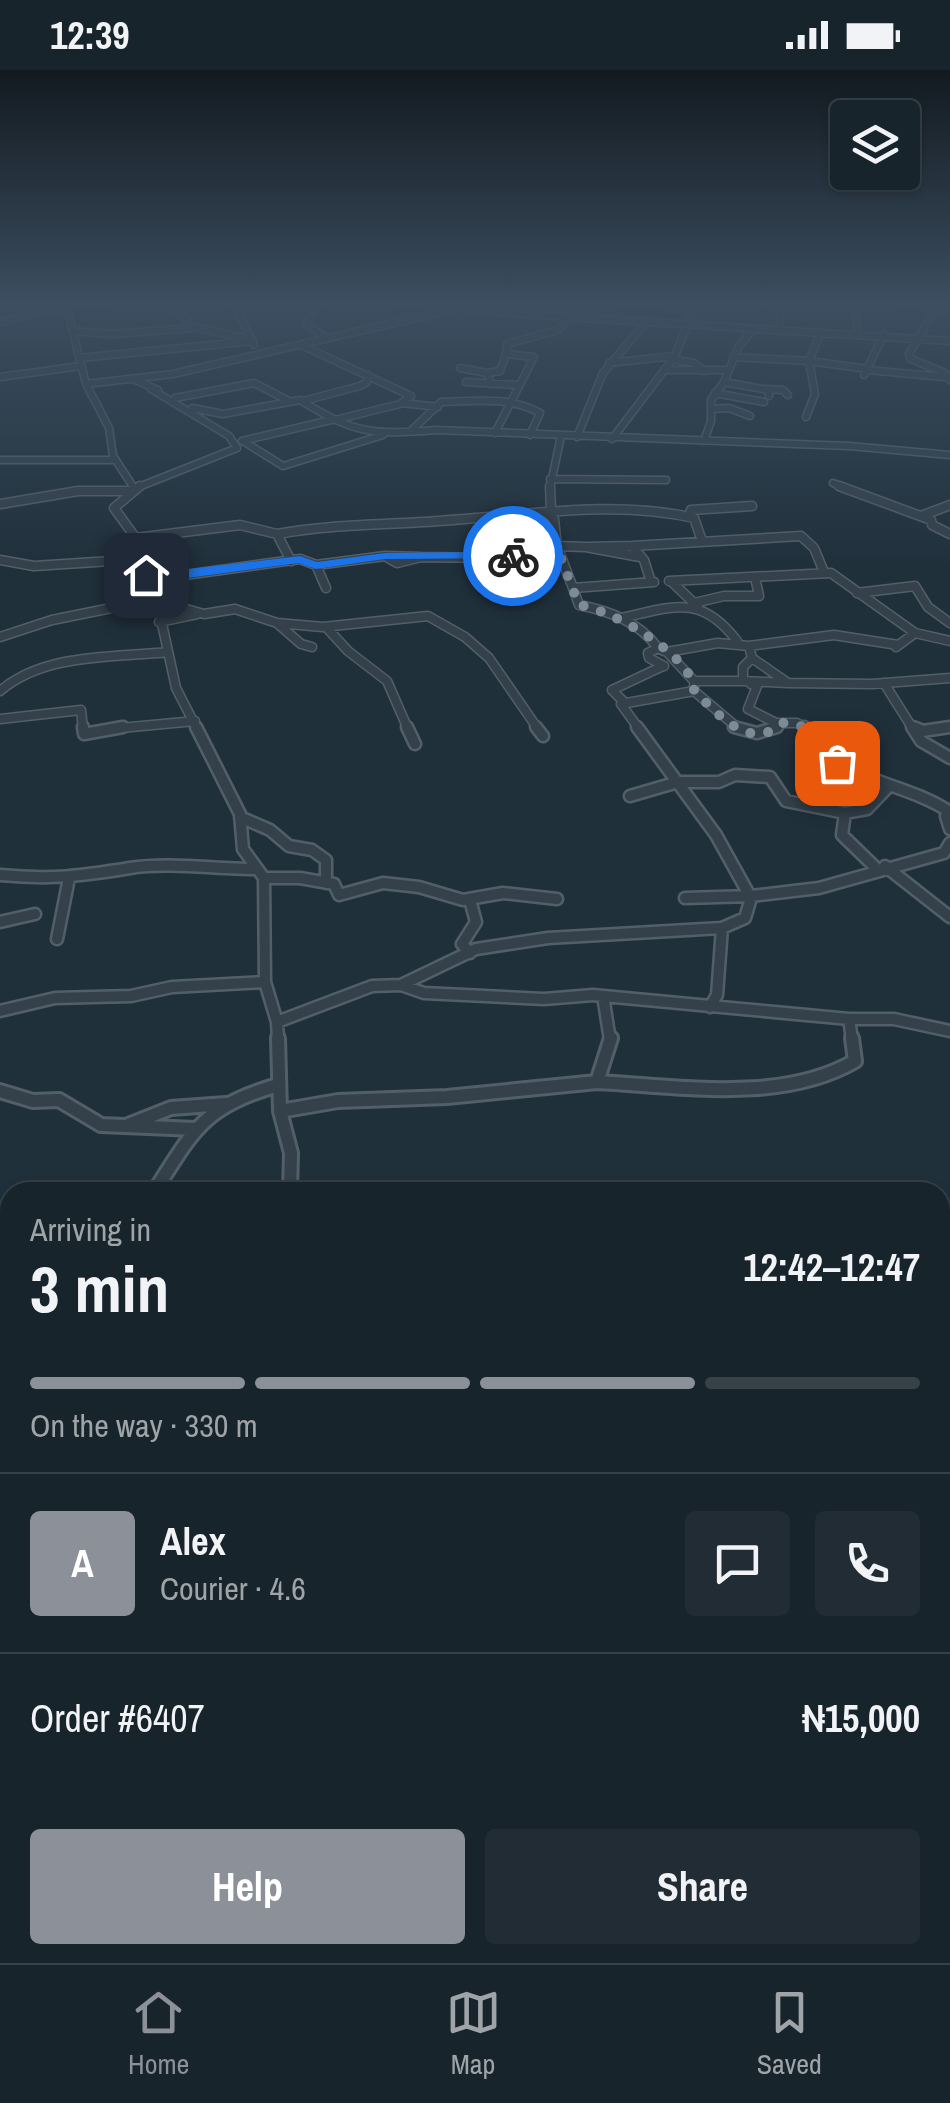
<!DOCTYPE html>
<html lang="en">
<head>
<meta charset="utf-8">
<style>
  body { margin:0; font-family:"Archivo Narrow",sans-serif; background:#212c34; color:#f1f3f6; height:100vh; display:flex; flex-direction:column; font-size:38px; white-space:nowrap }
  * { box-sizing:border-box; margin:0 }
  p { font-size:32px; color:#9fa4a9 }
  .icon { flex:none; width:55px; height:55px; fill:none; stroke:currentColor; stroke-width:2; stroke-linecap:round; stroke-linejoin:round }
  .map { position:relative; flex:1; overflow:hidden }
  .side { position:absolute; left:0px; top:1112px; width:950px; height:782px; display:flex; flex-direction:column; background:#18242c; border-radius:30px 30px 0 0; box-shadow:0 2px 8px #0004,0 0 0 2px #364148 }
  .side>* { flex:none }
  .controls { position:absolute; left:830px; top:30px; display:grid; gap:20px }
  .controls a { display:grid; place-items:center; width:90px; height:90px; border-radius:10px; background:#18242c; box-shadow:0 2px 8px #0004,0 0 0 2px #364148; font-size:50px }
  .pin { position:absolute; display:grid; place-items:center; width:85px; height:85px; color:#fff; margin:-42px; border-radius:20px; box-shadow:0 5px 15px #0006 }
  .courier { position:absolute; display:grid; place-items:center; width:100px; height:100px; margin:-50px; border:8px solid #1a73e8; border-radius:50%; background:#fff; color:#222; box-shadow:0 2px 12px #0007 }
  .headline em { font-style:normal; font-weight:800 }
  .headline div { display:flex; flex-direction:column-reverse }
  .headline { display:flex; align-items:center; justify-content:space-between; height:170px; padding:0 30px }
  h1 { font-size:65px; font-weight:800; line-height:75px }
  .bar { display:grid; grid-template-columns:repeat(4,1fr); gap:15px 10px; align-content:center; height:120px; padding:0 30px }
  .bar i { height:12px; border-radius:8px; background:#364148 }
  .bar .on { background:#8c9099 }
  .bar p { grid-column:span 4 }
  .line { display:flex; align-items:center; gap:25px; padding:0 30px; border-top:2px solid #364148 }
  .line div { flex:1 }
  .round { display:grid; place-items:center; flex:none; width:105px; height:105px; border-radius:10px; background:#212c34 }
  .cta { display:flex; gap:20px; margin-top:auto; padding:20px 30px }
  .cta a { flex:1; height:115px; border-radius:10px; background:#8c9099; color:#fff; font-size:40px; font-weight:800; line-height:115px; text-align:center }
  .cta a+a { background:#212c34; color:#f1f3f6 }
  .status { display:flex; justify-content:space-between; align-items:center; height:70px; padding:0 50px; background:#18242c; direction:ltr }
  .status svg { height:28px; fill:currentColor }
  .dock { display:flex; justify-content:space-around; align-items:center; height:140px; border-top:2px solid #364148; background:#18242c; font-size:28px; color:#9fa4a9 }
  .dock a { display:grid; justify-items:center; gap:5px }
  .dock .on { color:#8c9099 }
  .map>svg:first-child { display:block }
</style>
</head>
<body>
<div class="status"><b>12:39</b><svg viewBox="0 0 49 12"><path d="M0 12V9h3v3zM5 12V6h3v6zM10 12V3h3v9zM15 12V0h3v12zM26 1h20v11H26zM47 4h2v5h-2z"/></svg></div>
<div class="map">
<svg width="950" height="1893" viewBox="0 0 950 1893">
  <rect width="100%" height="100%" fill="#20303b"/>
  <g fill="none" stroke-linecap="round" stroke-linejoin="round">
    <defs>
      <path id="minor-far4" d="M59,231L68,243L86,314L173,304L450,240
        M170,231L191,256L243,268
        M232,231L254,275
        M320,231L306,254L326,268
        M397,231L521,244L950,271
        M621,231L694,237
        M780,231V261
        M854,231L858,263
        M894,231L950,239
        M61,234L108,231
        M936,237L909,284L911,289L945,303L950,310
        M0,252L63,235
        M72,261L113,264L192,258
        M301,275L411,326L400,334L335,350
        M733,287L809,291L821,262
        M79,288L253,271
        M673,289L694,293L704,301
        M609,293L675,286
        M460,298L487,303
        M664,300H728
        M867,300L944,307
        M864,305L884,264
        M0,307L81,296
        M133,309L158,320
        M466,312L518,315
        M724,312L768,320L769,326
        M86,314L109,358L113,386L134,418
        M491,314L487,303L500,301L506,284
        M766,319L783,320L788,325
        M715,323L764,332
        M175,328L254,313L289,331
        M303,331L360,316L367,312L368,305
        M402,333L438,337
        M192,338L223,344L300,330C355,364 372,365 436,360L849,376L950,385
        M711,339L729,338L750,346
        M806,347L815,324L809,291L868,299
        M411,361L441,332C474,331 510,326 540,343L530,365
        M495,363L534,287L506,284L507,274L558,260L583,231
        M577,367L603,303L647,251
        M612,369L675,286L694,237L701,231
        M242,371L335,349
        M243,371L283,396L383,365
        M704,371L711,351V330L724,312L739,276L753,260
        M0,390H116
        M550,409L666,410
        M833,413L845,418
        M136,418L237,378L229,366L151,319
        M550,418L561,366"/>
      <path id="minor-far3" d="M140,416L114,438L138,471L157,531L176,618L197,659
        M550,416L551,440L546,442L554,449L557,476
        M839,416L931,450L932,455L950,464
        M0,434L78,421H130
        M689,446L691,440L752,436
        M921,446L950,435
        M136,468L240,455L277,464
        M632,476L586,477L640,487
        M385,486L421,487L397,493Z
        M421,487L492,488L558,481
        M0,490L34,496L142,489
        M291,491L277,464C331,454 384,455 439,451C523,446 612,429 694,448L702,471
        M316,495L326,518
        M149,510L300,489L316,495L385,486
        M669,511L831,503L915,563L896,577
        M651,512L644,490L632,476L801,466L814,478L824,502
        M654,512L573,518L579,535C610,541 639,552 658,578
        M672,512L698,537
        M573,518L557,476L586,477
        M857,523L915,516L928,537L950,553
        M157,531L204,544L235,539L277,553L323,557L428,546L465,567L489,588L538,659
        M694,533L724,526H759L755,507
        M621,548C673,537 701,523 737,571L734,573
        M159,552L197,544
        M277,553L301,574L312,577
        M326,557L348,581L387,611L408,659
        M915,563L950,571
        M0,567L52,550L156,529
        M749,576L834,565L898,575
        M664,581L658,578L648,583L649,588L664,596
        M752,588L788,613L743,611V597Z
        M743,611H694L667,582L718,573L749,576L752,588
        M788,613L872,614L950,608
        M884,613L913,659
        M751,614L757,616L748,639L776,653H797L808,659
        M694,615V621L739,659
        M0,621C45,583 111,588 168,582
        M624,632L612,620L663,596
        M0,649L81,640L83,659
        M913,657L918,659
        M110,659L195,651
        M639,659L621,634L694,621
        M773,659L782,654
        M936,659L950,657"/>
      <path id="minor-far2" d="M83,657L84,664L123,657
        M196,657L240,744L243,779L264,808L265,912L277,952L278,970
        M407,657L415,674
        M536,657L543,666
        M734,657L757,663L777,657
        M804,657C823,667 826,686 841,695C876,714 917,720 950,742
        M912,657L921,671L950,688
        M913,657L923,661L950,657
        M630,726L678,712H719L735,705L770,707L786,731L845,743
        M949,742L946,746L950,759
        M240,747L270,760L289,776L312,780L326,790V813
        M885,796L950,847
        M877,799L842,765L845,743L867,739L889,716
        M0,805C52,810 80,806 130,798C169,792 214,799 254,799
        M264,808H300L334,814L339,825L383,813L419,817L463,830L503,823L557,829
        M685,828L751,826L819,818L944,783L950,773
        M470,830L476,852L462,874L470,883
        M0,852L35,844
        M57,869L69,808
        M401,915L476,879L548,868L722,858L745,848L751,828L716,765L637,657
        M603,926L610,970
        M710,937L717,925L722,858
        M0,941L55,928L131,926L172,917L265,912
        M849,949L852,970
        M277,952L372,916L401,915L424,923L544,929L593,925L849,949H894L950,961"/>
      <path id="minor-far1" d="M278,968L280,1041L291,1083L290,1122
        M597,1012C679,1016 781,1034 855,991L852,968
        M0,1021L33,1031L59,1030L101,1055L195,1059
        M280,1041L338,1031L447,1027L597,1012L611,968
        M128,1055L171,1038L226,1034
        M154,1122C194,1059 203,1037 278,1015
        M271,1122L290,1120
        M0,1201L10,1198
        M940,1211H950
        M940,1255L950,1261
        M0,1318L10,1324"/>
      <path id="minor" d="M940,1592L950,1594
        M320,1885L322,1893
        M876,1885L894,1893
        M350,1893L351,1885
        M702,1893L704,1885
        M944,1893L950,1879"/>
    </defs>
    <!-- minor-far4 casing -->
    <use href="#minor-far4" stroke="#525f69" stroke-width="9"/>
    <!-- minor-far3 casing -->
    <use href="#minor-far3" stroke="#525f69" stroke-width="11"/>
    <!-- minor-far2 casing -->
    <use href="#minor-far2" stroke="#525f69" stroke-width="15"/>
    <!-- minor-far1 casing -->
    <use href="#minor-far1" stroke="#525f69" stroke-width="18"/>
    <!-- minor casing -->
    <use href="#minor" stroke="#525f69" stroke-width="21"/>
    <!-- minor-far4 -->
    <use href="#minor-far4" stroke="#34414b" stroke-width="6"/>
    <!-- minor-far3 -->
    <use href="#minor-far3" stroke="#34414b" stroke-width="8"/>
    <!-- minor-far2 -->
    <use href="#minor-far2" stroke="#34414b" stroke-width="10"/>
    <!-- minor-far1 -->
    <use href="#minor-far1" stroke="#34414b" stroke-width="12"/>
    <!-- minor -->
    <use href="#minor" stroke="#34414b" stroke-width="16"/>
  </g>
  <!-- sky -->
  <linearGradient id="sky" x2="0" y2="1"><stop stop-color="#121a20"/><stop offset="0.47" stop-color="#3c4e60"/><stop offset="1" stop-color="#3c4e60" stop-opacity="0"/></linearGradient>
  <rect width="950" height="496" fill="url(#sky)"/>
  <!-- route -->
  <path fill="#1a73e8" d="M513,482L517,488L385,489L316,499L299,493L150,513L140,505L300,486L317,492L385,483Z"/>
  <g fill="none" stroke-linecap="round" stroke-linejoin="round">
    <!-- done -->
    <path stroke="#7d8b96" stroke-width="10" stroke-dasharray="0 18" d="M513,486L558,481L579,535C612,540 693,586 694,620C716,643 750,683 783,653C812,654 823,671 837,693"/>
  </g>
</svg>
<div class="controls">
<a><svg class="icon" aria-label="layers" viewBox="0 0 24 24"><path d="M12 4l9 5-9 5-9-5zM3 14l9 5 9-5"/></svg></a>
</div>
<div class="pin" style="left:837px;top:693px;background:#ea580c"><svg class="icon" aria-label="bag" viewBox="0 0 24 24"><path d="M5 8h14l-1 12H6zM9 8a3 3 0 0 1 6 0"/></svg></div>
<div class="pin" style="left:146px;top:505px;background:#1f2937"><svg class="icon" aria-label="home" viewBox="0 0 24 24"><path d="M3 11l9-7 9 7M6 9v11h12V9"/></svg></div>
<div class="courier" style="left:513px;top:486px"><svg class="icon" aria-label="bike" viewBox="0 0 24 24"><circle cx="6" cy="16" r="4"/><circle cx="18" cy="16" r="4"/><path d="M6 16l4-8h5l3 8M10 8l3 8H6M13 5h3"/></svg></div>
<section class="side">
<div class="headline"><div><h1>3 min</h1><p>Arriving in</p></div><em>12:42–12:47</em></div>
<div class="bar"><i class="on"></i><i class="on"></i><i class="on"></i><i></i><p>On the way · 330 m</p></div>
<div class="line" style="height:180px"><b class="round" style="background:#8c9099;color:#fff">A</b><div><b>Alex</b><p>Courier · 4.6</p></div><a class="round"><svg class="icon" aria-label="chat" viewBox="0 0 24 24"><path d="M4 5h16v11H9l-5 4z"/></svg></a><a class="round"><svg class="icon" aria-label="phone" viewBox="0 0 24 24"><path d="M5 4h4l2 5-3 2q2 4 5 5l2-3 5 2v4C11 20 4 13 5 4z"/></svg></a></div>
<div class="line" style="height:130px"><div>Order #6407</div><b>₦15,000</b></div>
<div class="cta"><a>Help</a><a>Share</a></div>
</section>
</div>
<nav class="dock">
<a class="on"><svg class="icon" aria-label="home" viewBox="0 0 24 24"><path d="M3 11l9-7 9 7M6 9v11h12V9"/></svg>Home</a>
<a><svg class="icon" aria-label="map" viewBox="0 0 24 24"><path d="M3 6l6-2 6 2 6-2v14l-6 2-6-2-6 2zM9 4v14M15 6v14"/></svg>Map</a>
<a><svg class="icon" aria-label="saved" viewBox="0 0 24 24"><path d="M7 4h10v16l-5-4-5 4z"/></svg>Saved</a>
</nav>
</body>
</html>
